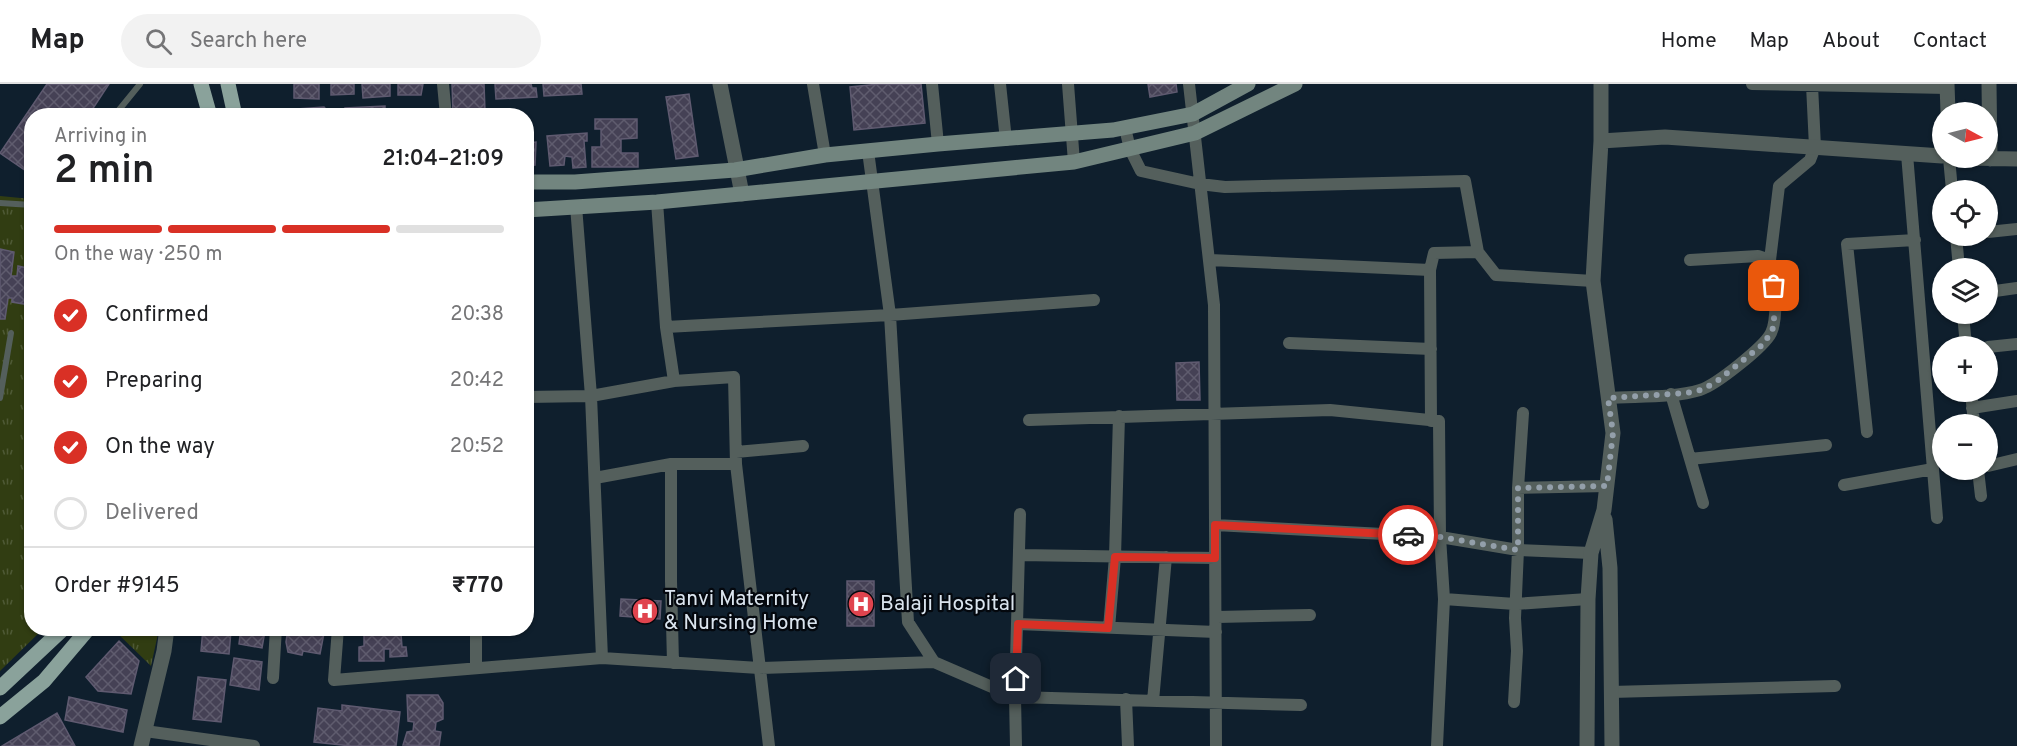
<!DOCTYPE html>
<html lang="en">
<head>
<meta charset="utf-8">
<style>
  body { margin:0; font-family:Overpass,sans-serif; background:#f2f2f2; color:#202124; height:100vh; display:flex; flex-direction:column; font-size:22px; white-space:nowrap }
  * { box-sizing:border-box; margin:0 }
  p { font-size:20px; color:#757577 }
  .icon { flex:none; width:33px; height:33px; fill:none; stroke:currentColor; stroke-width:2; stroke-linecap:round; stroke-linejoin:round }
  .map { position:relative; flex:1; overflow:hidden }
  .panel { position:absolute; left:24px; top:24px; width:510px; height:528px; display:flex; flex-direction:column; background:#fff; border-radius:24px; box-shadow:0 2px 4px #0004 }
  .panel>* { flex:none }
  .needle { width:39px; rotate:97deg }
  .tools { position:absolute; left:1932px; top:18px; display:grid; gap:12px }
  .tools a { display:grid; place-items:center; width:66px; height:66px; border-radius:50%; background:#fff; box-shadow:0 2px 4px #0004; font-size:30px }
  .pin { position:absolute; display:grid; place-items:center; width:51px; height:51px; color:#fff; margin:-26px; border-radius:12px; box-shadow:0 3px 9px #0006 }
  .courier { position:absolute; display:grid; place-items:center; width:60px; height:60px; margin:-30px; border:4px solid #d93025; border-radius:50%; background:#fff; color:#222; box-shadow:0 2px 8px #0007 }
  .overview em { font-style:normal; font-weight:600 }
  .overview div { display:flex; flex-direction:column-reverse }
  .overview { display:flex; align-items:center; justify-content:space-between; height:102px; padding:0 30px }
  h1 { font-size:39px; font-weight:600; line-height:45px }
  .bar { display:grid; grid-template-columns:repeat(4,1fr); gap:9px 6px; align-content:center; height:72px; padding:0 30px }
  .bar i { height:8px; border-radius:4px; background:#e0e0e0 }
  .bar .selected { background:#d93025 }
  .bar p { grid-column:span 4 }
  .line { display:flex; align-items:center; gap:15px; padding:0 30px; border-top:2px solid #e0e0e0 }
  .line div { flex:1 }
  ol { padding:0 30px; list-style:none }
  li { display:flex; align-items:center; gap:18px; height:66px }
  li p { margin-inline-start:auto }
  li .icon { padding:6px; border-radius:50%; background:#d93025; color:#fff; stroke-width:4 }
  li:last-child { color:#757577 }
  li i { width:33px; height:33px; border:3px solid #e0e0e0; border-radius:50% }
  header { display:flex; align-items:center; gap:36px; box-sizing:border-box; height:84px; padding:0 30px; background:#fff; border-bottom:2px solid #e0e0e0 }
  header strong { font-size:28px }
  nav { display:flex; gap:33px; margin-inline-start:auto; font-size:21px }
  .search { width:420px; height:54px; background:#f2f2f2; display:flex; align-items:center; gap:15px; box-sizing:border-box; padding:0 21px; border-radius:33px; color:#757577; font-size:22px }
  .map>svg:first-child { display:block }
</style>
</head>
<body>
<header>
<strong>Map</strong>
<div class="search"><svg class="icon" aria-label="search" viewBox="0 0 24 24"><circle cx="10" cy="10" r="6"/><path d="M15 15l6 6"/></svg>Search here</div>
<nav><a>Home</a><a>Map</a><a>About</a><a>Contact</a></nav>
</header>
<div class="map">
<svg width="2017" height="662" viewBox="0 0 2017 662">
  <defs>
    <pattern id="grass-tufts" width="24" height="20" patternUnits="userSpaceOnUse" patternTransform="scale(1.5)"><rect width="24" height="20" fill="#313d12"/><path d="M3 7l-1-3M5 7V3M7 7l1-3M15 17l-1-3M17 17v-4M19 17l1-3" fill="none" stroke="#4e5935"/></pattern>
    <pattern id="building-cross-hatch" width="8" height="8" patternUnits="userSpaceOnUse" patternTransform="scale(1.5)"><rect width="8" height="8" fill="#454155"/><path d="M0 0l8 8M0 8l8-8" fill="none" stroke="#5f5c6e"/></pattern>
  </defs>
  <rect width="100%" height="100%" fill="#0f1f2d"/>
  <!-- grass -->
  <path fill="url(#grass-tufts)" d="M0,112L31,115L32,544L43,545L0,587Z
    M113,545H159L151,582Z"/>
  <!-- building -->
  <path fill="url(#building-cross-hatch)" stroke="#5f5a70" stroke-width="1.5" d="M47,0H109L88,32H32V91L0,69Z
    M294,0H319V15L294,14Z
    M331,0H354V10L331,11Z
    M362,0H390V12L363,14Z
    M398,0H423L421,11H398Z
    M452,0H484L485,27L453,29Z
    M495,0H531L532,4H536L537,13L496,15Z
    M543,0H581L582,10L544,12Z
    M879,0H921L925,39L854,46L850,3Z
    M1148,0H1176L1177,8L1150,13Z
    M689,10L698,72L676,75L666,13Z
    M385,22V32H345V24Z
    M324,23L332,32H298L297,30V25Z
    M595,35H637V54L621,55V69H638V83H592V63H601V45H595Z
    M587,49V57H584L586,83L573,84L572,73L565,72L564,81L550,82L547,52Z
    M536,58L535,81L526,82V59Z
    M0,165L14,168L11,192H17L18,182L32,185L30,221L12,218V214H8L5,235H0Z
    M1199,278L1200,316H1177L1176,279Z
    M847,497H874V542H847Z
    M621,515L661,517L660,535L620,532Z
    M203,544L231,547L229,570L201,567Z
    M241,544H268V547H265L262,564L239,560Z
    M288,544H325L320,570L303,567L302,571L288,568L286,558Z
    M401,550L402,563H406L407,572L390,573V565H384V577H359V563L364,562V551Z
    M119,557L139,577L131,610L98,607L86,593Z
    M234,574L262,578L259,606L230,601Z
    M198,593L226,596L221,638L193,635Z
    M407,611H438L443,619V635L436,638L435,647L441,648L439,662L403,661L407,648L413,647L414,638L408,637Z
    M69,613L127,626L123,648L65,636Z
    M342,621L400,628L396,662H351L314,658L318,624L342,627Z
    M57,629L75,662H2Z"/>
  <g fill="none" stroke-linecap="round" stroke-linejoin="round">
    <!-- service -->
    <path stroke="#545f5c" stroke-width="6" d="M114,32L140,0
      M0,119L32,121
      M0,314L11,249"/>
    <!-- minor -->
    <path stroke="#545f5c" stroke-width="12" d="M443,0L446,32
      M813,0L825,71
      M932,0L938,60
      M1000,0L1006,56
      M1068,0L1074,78
      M1189,0L1214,221L1216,662
      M1752,0L1947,4
      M1125,44L1130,65L1141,87L1200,100L1225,103L1465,97L1478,168L1496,191L1593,197
      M868,67L890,231L908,538L934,578L1015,613L1016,662
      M1907,70L1937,434
      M1949,74L1952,106
      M657,118L666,243L674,297
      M576,122L591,312L602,574
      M1988,148L2017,145
      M1956,152L1959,184
      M1210,176L1430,186
      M1770,176L1779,102L1810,76L1815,63L1812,1
      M1988,208L2017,204
      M1963,230L1966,262
      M666,243L890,231L1094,216
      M1289,259L1431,265
      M1988,263L2017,260
      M1971,308L1974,340
      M1671,310L1703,419
      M526,313L591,312L674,297L734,293L736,380L769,662
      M1608,314C1637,312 1674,314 1700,306C1716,301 1764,263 1771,249C1778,235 1776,190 1770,176L1758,172L1690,176
      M1972,324L2017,317
      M1029,336L1330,326L1439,337L1440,453L1444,515L1437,662
      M1431,337L1430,186L1434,169L1478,168
      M1867,348L1847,160L1915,156
      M736,368L803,362
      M1690,375L1826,361
      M671,380V497L673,579
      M1988,382L2017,375
      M1978,386L1981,412
      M595,394L671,380H736
      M1844,401L1933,385
      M1518,404L1607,402
      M1020,430L1015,613L1301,621
      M1215,441L1440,453L1518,466L1591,469
      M1019,471L1215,474
      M1444,515L1515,520L1588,515
      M1217,533L1310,531
      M1018,540L1216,548
      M338,544L334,596L602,574L759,584L934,578
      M476,544V584
      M1109,544L1115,473L1119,332
      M273,594L276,544
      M1611,608L1835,602
      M1126,615L1128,662
      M1153,617L1166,473
      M1514,618L1517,567L1515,534L1518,466V404L1523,329
      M145,647L254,662"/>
    <!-- tertiary -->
    <path stroke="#545f5c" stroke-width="15" d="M720,0L742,110
      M1947,0L1948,28
      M1989,0L1990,75
      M1601,57L1665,53L1942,72
      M1969,74L2017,75
      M1605,435L1610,484L1612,662
      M141,662L164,567L167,544
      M1587,662L1588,515L1591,469L1604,426L1613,349L1593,197L1601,57V0"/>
    <!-- secondary -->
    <path stroke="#72857f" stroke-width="15" d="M526,98H575L735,86L825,71L938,60L1113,46L1193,30L1248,0
      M526,126L657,118L1074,78L1195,49L1295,0"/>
    <!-- primary -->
    <path stroke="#8aa29b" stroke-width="15" d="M201,0L210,32
      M228,0L235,32
      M0,604L64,544
      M0,633L44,597L89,544"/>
  </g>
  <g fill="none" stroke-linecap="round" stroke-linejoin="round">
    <!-- done -->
    <path stroke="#939faa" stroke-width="6" stroke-dasharray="0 10.8" d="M1408,451L1440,453L1518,466V404L1607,402L1613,349L1608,314L1686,309L1701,306L1716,298L1761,262L1772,248L1774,238V202"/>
    <!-- route -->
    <path stroke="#d93025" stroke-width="8" d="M1016,595L1018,540L1108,544L1115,473L1215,474V441L1408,451"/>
  </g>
  <!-- icons -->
  <defs>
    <symbol id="hospital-disc" viewBox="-11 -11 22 22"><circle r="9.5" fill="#e0444e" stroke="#04080e"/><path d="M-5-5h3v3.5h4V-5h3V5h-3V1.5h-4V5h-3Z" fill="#fff"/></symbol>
  </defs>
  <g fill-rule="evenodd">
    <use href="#hospital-disc" x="846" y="505" width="30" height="30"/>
    <use href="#hospital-disc" x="630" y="512" width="30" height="30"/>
  </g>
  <g text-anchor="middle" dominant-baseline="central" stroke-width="4.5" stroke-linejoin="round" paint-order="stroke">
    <!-- poi labels -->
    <g font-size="21" fill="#dae4ee" stroke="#04080e" text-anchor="start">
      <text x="664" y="515">Tanvi Maternity<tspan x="664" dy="24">&amp; Nursing Home</tspan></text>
      <text x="880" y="520">Balaji Hospital</text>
    </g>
  </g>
</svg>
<div class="tools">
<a><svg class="needle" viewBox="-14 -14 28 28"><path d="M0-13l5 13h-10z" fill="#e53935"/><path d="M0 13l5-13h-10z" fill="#757577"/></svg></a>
<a><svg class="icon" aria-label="locate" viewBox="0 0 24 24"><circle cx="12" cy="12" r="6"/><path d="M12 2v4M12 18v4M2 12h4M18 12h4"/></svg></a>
<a><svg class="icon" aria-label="layers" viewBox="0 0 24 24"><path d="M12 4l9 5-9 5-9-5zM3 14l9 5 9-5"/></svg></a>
<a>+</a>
<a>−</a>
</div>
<div class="pin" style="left:1774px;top:202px;background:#ea580c"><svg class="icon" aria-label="bag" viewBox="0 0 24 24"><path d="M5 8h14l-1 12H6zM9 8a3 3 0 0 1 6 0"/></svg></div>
<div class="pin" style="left:1016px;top:595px;background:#1f2937"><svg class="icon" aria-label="home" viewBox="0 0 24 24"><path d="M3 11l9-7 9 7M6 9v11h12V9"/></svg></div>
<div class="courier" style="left:1408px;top:451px"><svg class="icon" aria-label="car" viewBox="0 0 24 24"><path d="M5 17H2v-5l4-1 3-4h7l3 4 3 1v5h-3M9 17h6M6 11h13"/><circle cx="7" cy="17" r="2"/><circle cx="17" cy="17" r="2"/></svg></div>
<section class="panel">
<div class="overview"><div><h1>2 min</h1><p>Arriving in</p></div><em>21:04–21:09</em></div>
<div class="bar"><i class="selected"></i><i class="selected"></i><i class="selected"></i><i></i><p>On the way · 250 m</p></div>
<ol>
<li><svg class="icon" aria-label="check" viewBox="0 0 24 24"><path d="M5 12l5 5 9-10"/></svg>Confirmed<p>20:38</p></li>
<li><svg class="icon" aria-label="check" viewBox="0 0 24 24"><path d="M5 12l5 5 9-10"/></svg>Preparing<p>20:42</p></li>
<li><svg class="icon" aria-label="check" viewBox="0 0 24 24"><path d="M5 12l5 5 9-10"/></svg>On the way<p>20:52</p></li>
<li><i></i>Delivered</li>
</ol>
<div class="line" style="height:78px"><div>Order #9145</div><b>₹770</b></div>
</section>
</div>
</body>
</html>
